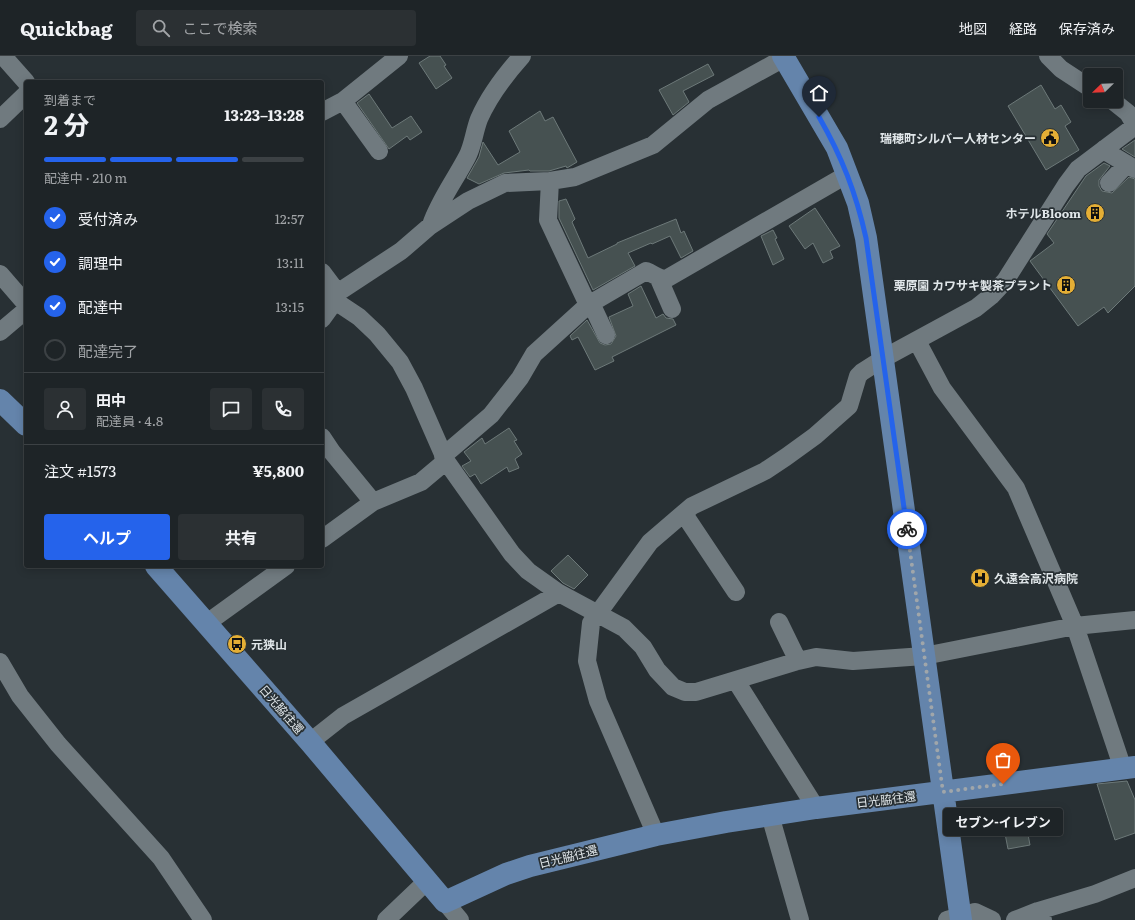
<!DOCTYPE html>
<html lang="ja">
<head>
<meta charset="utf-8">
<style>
  body { margin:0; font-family:Literata,"Noto Sans JP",serif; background:#2b3033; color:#f1f3f6; height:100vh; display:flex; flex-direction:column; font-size:15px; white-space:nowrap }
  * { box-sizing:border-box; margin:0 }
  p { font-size:13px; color:#a1a4a7 }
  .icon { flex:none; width:22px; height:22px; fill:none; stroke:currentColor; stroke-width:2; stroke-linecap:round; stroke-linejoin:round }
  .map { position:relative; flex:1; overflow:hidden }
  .details { position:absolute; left:24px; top:24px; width:300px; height:488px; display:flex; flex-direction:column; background:#1e2427; border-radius:4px; box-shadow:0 2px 10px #0003,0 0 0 1px #3c4144 }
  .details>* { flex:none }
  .needle { width:26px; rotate:247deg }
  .fabs { position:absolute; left:1083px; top:12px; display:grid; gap:8px }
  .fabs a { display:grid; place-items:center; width:40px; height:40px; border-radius:4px; background:#1e2427; box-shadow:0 2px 10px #0003,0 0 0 1px #3c4144; font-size:20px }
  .pin { position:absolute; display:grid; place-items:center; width:34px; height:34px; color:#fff; margin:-41px -17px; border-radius:50% 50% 50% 0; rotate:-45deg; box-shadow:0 0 4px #0007 }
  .pin .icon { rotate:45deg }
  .courier { position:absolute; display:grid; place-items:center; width:40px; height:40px; margin:-20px; border:3px solid #2563eb; border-radius:50%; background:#fff; color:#222; box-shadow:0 1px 5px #0007 }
  .bubble { position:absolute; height:28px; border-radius:4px; background:#1e2427; box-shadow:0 2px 10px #0003,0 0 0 1px #3c4144; font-size:13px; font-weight:700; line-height:28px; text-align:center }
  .overview em { font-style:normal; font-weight:700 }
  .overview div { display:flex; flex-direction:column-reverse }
  .overview { display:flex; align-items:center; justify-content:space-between; height:68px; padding:0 20px }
  h1 { font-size:26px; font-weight:700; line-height:30px }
  .bar { display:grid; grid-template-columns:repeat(4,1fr); gap:6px 4px; align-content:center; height:48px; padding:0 20px }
  .bar i { height:5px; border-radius:3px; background:#3c4144 }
  .bar .selected { background:#2563eb }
  .bar p { grid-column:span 4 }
  .line { display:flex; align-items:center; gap:10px; padding:0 20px; border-top:1px solid #3c4144 }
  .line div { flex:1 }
  .round { display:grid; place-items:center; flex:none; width:42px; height:42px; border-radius:4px; background:#2b3033 }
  ol { padding:0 20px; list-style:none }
  li { display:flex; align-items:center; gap:12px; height:44px }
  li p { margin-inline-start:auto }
  li .icon { padding:4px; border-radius:50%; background:#2563eb; color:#fff; stroke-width:4 }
  li:last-child { color:#a1a4a7 }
  li i { width:22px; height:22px; border:2px solid #3c4144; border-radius:50% }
  .action { display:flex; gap:8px; margin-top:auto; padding:8px 20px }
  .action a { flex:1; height:46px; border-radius:4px; background:#2563eb; color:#fff; font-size:16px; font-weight:700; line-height:46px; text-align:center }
  .action a+a { background:#2b3033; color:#f1f3f6 }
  header { display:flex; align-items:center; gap:24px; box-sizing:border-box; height:56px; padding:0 20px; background:#1e2427; border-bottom:1px solid #3c4144 }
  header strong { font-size:19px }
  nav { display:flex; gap:22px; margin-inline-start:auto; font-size:14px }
  .search { width:280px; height:36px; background:#2b3033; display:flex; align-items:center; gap:10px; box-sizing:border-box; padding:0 14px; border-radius:4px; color:#a1a4a7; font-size:15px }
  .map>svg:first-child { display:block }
</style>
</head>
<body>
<header>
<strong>Quickbag</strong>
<div class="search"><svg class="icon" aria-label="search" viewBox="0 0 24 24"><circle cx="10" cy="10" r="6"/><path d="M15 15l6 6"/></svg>ここで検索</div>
<nav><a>地図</a><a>経路</a><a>保存済み</a></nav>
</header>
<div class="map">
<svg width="1135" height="864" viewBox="0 0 1135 864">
  <rect width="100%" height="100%" fill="#283034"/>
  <!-- building -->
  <path fill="#465151" stroke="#6d7979" d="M430,0H440L446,9L444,10L452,22L436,33L419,7Z
    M708,8L714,19L683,35L689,46L673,59L659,34Z
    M1041,29L1055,53L1061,49L1071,66L1065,70L1079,94L1046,114L1008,50Z
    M369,38L392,72L411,60L422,76L410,84L407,80L389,93L357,47Z
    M540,55L545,65L553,61L577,106L567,112L566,110L549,115H530L529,114L504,117L479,128L467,122L479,101L483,86L498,109L520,96L509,75Z
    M1135,84V101L1122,93Z
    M1104,107L1110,110L1099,124V130L1102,135L1112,137L1129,121L1135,123V230L1108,257L1104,251L1078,270L1030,205L1054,187L1047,178L1086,120Z
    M566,143L575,163L572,166L588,202L617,188V187L676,163L681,177L684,175L693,195L681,202L670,180L652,188L651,187L628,197L635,210L593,234L559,162V145Z
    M815,152L840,190L830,195L833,202L823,207L813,187L805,193L789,170Z
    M773,174L777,182L775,183L784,203L773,209L761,180Z
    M641,230L656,262L663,258L666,262L673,263L676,269L612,301L614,305L595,314L578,281L572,284L570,280L587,264L600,287L605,289L611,288L616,280L609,261L633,250L628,238Z
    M509,372L517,384L514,385L522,398L515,403L519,412L509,416L507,411L481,428L475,418L470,421L462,410L471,405L464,396L482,382L485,388Z
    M568,499L588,519L574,533L563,527L551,515Z
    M1127,725L1135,744V777L1115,784L1097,728Z
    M1023,752L1030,789L1008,793L1001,757Z"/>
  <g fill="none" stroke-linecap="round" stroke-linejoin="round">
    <!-- minor -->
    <path stroke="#707a7f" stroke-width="18" d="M3,0L26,26
      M1048,0L1061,13L1090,32
      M343,45L379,95
      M1113,45L1128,57L1135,69
      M322,56L343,45L399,0
      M0,63L26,38
      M1104,93L1110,98L1135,113
      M550,125L548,164L588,249
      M1109,127L1127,108
      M431,169C439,145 455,124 467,101C473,90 474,76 479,63C489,40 505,19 522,0
      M322,216L337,236
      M0,218L26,248
      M659,223L672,253
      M322,242L335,245L359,261L377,278L400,306L414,332L446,405L512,498L528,515L559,537L624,572L643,591L657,614L673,631L685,636H696L798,605L816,601L853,605L924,600L1075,570L1135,564
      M328,243L401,195L430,170L468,145L505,127L550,125L575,121L653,89L708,44L784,2
      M591,247L606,279
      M322,263L335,245
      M0,276L26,254
      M917,285L942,332L1016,432L1075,570L1123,713
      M322,381L332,396L373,446L322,483
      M443,400L491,359L520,322L534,298L588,249L646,215C654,218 658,223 666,223L848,118
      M373,446L421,426L446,405
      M684,458L736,536
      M779,566L798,605
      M207,567L286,510
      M0,606L20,640L58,688L161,802L203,864
      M736,625L816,752
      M310,686L343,660L559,537
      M770,759L800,864
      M656,779L598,645L587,605L591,567L650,486L692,450L765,415L786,401L815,380L849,350L858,320L862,316L884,302L976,252L991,240L1005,225L1066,129L1078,113L1135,70
      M445,846L460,864
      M1038,855L1095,838L1135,822
      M386,864L428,824
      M947,864L975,856L992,864
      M1015,864L1038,855L1043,864"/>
    <!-- major -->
    <path stroke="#6484ab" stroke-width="22" d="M783,0L837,92L858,147L866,182L961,864
      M0,344L26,369
      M156,510L310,686L445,846L506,818L530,810L656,779L726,766L816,752L1135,711"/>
  </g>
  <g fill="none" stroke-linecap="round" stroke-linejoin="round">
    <!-- done -->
    <path stroke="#a0a6aa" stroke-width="4" stroke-dasharray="0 7.2" d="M907,473L943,736L1003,728"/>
    <!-- route -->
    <path stroke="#2563eb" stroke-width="5" d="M819,61C842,101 856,137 866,182L907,473"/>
  </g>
  <!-- icons -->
  <defs>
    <symbol id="civic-disc" viewBox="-11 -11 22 22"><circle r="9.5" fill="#e4ae35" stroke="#283034"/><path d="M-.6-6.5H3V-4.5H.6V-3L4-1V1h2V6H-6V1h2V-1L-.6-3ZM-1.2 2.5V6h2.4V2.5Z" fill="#111"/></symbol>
    <symbol id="building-disc" viewBox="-11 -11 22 22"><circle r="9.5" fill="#e4ae35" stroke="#283034"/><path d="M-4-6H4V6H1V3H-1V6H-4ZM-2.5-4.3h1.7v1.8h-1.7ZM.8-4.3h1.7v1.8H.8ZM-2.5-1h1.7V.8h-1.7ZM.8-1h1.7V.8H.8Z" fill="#111"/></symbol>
    <symbol id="hospital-disc" viewBox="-11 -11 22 22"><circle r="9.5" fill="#e4ae35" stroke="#283034"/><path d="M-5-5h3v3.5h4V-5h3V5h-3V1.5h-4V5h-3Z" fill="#111"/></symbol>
    <symbol id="bus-disc" viewBox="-11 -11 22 22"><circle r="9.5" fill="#e4ae35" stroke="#283034"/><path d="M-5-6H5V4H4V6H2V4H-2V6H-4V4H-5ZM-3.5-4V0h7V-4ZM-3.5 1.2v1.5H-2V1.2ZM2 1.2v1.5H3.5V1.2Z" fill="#111"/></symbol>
  </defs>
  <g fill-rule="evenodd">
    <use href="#civic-disc" x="1039" y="71" width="22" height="22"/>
    <use href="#building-disc" x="1084" y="146" width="22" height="22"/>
    <use href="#building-disc" x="1055" y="218" width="22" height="22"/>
    <use href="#hospital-disc" x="969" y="511" width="22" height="22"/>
    <use href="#bus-disc" x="226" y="577" width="22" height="22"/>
  </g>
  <g text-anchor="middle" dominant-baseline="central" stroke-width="3.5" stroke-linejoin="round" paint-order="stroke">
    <!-- poi labels -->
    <g font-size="12" font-weight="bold" fill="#e0e6e9" stroke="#283034" text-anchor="end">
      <text x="1036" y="82">瑞穂町シルバー人材センター</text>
      <text x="1081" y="157">ホテルBloom</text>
      <text x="1052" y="229">栗原園 カワサキ製茶プラント</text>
      <text x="994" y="522" text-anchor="start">久遠会高沢病院</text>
      <text x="251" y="588" text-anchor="start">元狭山</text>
    </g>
    <!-- street labels -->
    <g font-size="12" fill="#e0e6e9" stroke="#283034">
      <text transform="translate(282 653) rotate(49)">日光脇往還</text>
      <text transform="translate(886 743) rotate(-7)">日光脇往還</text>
      <text transform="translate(568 800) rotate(-14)">日光脇往還</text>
    </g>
  </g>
</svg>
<div class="fabs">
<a><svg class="needle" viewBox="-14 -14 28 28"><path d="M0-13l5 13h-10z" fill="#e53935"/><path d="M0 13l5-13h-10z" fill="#a1a4a7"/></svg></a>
</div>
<div class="pin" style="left:1003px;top:728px;background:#ea580c"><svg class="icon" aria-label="bag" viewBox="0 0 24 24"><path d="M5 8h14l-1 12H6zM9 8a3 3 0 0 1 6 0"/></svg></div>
<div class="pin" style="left:819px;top:61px;background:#1f2937"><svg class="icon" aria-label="home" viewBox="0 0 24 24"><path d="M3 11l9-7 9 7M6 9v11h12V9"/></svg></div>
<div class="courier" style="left:907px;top:473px"><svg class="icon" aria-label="bike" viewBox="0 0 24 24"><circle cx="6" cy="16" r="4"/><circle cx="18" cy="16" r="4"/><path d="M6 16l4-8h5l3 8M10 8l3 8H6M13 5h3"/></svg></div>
<div class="bubble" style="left:943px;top:752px;width:120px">セブン-イレブン</div>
<section class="details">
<div class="overview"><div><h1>2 分</h1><p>到着まで</p></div><em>13:23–13:28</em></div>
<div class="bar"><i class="selected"></i><i class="selected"></i><i class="selected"></i><i></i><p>配達中 · 210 m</p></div>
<ol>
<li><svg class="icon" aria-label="check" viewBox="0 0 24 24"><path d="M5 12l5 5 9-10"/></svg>受付済み<p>12:57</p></li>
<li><svg class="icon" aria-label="check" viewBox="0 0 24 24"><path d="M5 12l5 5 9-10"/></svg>調理中<p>13:11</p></li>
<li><svg class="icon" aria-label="check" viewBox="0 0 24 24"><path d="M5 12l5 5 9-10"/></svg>配達中<p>13:15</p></li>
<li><i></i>配達完了</li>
</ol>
<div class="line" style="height:72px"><a class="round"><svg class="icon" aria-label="person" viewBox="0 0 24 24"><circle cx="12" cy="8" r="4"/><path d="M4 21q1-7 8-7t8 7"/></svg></a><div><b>田中</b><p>配達員 · 4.8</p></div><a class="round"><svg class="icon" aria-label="chat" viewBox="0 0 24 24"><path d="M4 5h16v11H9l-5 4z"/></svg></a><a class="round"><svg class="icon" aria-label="phone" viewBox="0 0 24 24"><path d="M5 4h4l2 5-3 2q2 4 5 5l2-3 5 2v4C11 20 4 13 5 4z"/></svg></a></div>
<div class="line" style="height:52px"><div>注文 #1573</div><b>¥5,800</b></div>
<div class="action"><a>ヘルプ</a><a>共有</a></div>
</section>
</div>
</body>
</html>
